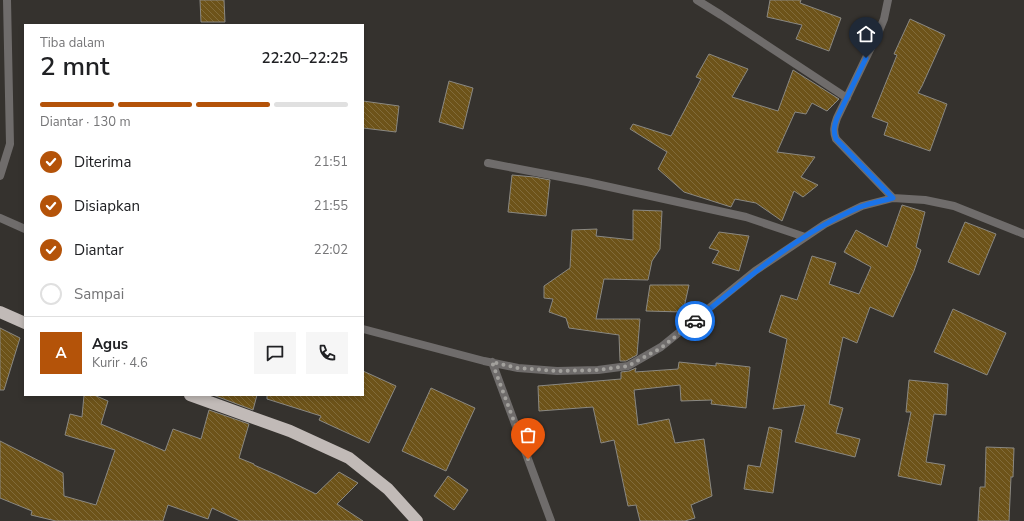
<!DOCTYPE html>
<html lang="id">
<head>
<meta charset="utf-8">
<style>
  body { margin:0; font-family:"Nunito Sans",sans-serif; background:#f6f6f6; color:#202124; height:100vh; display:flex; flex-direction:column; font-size:15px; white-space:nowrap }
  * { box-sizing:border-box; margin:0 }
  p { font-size:13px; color:#757577 }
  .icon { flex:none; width:22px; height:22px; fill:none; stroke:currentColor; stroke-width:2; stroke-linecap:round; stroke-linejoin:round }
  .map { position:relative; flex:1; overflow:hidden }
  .drawer { position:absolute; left:24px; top:24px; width:340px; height:372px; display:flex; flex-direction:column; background:#fff; border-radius:0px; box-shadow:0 2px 6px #0003 }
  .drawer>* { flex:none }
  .pin { position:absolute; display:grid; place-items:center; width:34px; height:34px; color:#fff; margin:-41px -17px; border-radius:50% 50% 50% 0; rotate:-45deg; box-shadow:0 0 4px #0007 }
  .pin .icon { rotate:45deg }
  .courier { position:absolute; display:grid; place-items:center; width:40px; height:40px; margin:-20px; border:3px solid #1a73e8; border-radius:50%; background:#fff; color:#222; box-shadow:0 1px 5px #0007 }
  .overview em { font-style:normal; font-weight:600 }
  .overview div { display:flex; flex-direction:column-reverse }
  .overview { display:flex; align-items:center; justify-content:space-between; height:68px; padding:0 16px }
  h1 { font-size:26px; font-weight:600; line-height:30px }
  .bar { display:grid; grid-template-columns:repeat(4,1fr); gap:6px 4px; align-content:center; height:48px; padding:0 16px }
  .bar i { height:5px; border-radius:3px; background:#e0e0e0 }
  .bar .on { background:#b45309 }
  .bar p { grid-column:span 4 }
  .line { display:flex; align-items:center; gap:10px; padding:0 16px; border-top:1px solid #e0e0e0 }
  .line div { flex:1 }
  .round { display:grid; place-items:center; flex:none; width:42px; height:42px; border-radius:0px; background:#f6f6f6 }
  ol { padding:0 16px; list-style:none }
  li { display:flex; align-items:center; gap:12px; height:44px }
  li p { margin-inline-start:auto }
  li .icon { padding:4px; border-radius:50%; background:#b45309; color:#fff; stroke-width:4 }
  li:last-child { color:#757577 }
  li i { width:22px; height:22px; border:2px solid #e0e0e0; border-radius:50% }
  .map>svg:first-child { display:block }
</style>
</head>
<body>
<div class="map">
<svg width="1024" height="521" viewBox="0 0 1024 521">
  <defs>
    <pattern id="building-back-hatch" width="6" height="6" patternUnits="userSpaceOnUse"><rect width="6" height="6" fill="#6d5319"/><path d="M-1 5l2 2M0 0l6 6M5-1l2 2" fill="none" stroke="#816b3a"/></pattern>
  </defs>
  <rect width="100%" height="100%" fill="#35322e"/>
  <!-- building -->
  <path fill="url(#building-back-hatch)" stroke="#8a8882" d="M200,0H224L225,22H201Z
    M770,0H801L800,3L841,18L829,51L796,39L802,25L767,17Z
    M910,19L945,35L922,86L918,93L947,104L930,151L884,135L888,123L872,117L897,55L894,54Z
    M709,54L748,69L732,97L778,111L793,70L839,99L827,111L812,103L806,114L795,112L777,152L815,157L801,177L818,185L803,197L794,191L782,221L756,203L735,199L731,207L684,192L658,169L667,152L630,129L633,124L671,136L701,79L696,77Z
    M449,81L473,88L463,129L439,122Z
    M363,101L399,106L396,132L363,128Z
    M512,175L534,177L550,180L546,216L508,212Z
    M902,205L925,212L916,247L921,250L914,271L893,317L870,307L857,343L843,337L829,404L843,408L836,433L860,439L855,457L795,442L805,405L773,409L787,339L769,332L781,295L797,300L812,256L836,263L829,284L859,294L871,267L844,252L856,230L887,247Z
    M633,210L662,211L660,249L652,261L648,280L604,279L596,319H640L637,355L626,361H620L619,335L569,328L566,318L549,312L553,299L544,298V286L570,268L572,230L597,229L596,236L633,240Z
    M965,222L996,234L979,275L948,262Z
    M719,232L749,236L739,271L712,263L719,251L709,248Z
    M650,285H689L683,312L646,311Z
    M953,309L1006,333L987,375L934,352Z
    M0,328L20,338L4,390H0Z
    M679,362L716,366V363L750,367L746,408L711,404L712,400L681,401L680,385L634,390L638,425L669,419L675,443L704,439L712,496L691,505L695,518L685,521H640L636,505L628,506L614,440L601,443L593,407L539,411L538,386L621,379V372L629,371L636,368L635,372L678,369Z
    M363,371L396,386L369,443L319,420L321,416L267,399V395H363Z
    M909,380L948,384L946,415L934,414L926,462L945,465L941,485L898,476L911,412H906Z
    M431,388L475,408L446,471L402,451Z
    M84,395H94L108,401L101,424L165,451L173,429L201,439L209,410L249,424L239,458L254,464V465L277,475L316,494L339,472L358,483L337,504L363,521H240L212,508L208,519L168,505L163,521H56L31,515L32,511L0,498V441L63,473L64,496L96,505L115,450L65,435L70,414L82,417Z
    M213,395H257L253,410Z
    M769,427L782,430L773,493L744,489L748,465L760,467Z
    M986,447L1014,448L1013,477H1011L1009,521H978L980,487H985Z
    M448,476L468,490L454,510L434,496Z"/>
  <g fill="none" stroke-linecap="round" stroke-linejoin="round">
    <!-- street -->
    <path stroke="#6f6c6b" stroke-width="8" d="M697,0L721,15L847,98
      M888,0L884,19L879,31L837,118C834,126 833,131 836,139L893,198
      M488,163L587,182L746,217L805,237
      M0,176L10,144L7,0
      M0,218L25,229
      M363,329L484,361L518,368L557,371L598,370L628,366L661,347L755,271L825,224L862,206L893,198L925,200L954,206L1024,234
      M492,362L551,521"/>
    <!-- highway -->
    <path stroke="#c1bab7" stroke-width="12" d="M0,312L25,323
      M190,395L290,431L349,458L388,489L417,521"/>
  </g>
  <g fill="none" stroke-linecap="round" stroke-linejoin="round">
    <!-- done -->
    <path stroke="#a2a09c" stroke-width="4" stroke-dasharray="0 7.2" d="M528,459L492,362L518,368L557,371L598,370L628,366L661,348L695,321"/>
    <!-- route -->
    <path stroke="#1a73e8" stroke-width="5" d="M695,321C746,279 799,233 860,207C871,203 882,201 893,198L836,139C833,131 834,126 837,118L866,58"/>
  </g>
</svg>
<div class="pin" style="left:528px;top:459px;background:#ea580c"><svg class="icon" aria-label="bag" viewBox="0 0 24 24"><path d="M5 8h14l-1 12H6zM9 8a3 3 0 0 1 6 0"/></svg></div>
<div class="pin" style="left:866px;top:58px;background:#1f2937"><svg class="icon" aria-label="home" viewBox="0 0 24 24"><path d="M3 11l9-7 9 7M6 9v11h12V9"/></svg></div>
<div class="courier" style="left:695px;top:321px"><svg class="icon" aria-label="car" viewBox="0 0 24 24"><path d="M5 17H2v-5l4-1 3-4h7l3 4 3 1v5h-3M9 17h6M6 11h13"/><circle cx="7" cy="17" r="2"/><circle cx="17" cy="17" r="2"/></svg></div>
<section class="drawer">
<div class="overview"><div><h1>2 mnt</h1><p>Tiba dalam</p></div><em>22:20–22:25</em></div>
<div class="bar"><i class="on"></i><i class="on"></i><i class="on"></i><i></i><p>Diantar · 130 m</p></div>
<ol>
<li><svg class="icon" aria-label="check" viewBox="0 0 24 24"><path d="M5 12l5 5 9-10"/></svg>Diterima<p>21:51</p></li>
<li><svg class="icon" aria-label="check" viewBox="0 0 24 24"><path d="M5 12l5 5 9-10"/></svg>Disiapkan<p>21:55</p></li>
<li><svg class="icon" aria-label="check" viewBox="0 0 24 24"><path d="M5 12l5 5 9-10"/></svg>Diantar<p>22:02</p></li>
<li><i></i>Sampai</li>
</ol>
<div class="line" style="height:72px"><b class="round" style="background:#b45309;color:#fff">A</b><div><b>Agus</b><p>Kurir · 4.6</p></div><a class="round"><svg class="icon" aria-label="chat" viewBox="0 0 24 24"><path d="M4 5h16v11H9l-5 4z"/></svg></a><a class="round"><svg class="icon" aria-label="phone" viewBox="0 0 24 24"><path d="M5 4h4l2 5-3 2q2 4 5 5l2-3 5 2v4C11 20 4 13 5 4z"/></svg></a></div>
</section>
</div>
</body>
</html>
